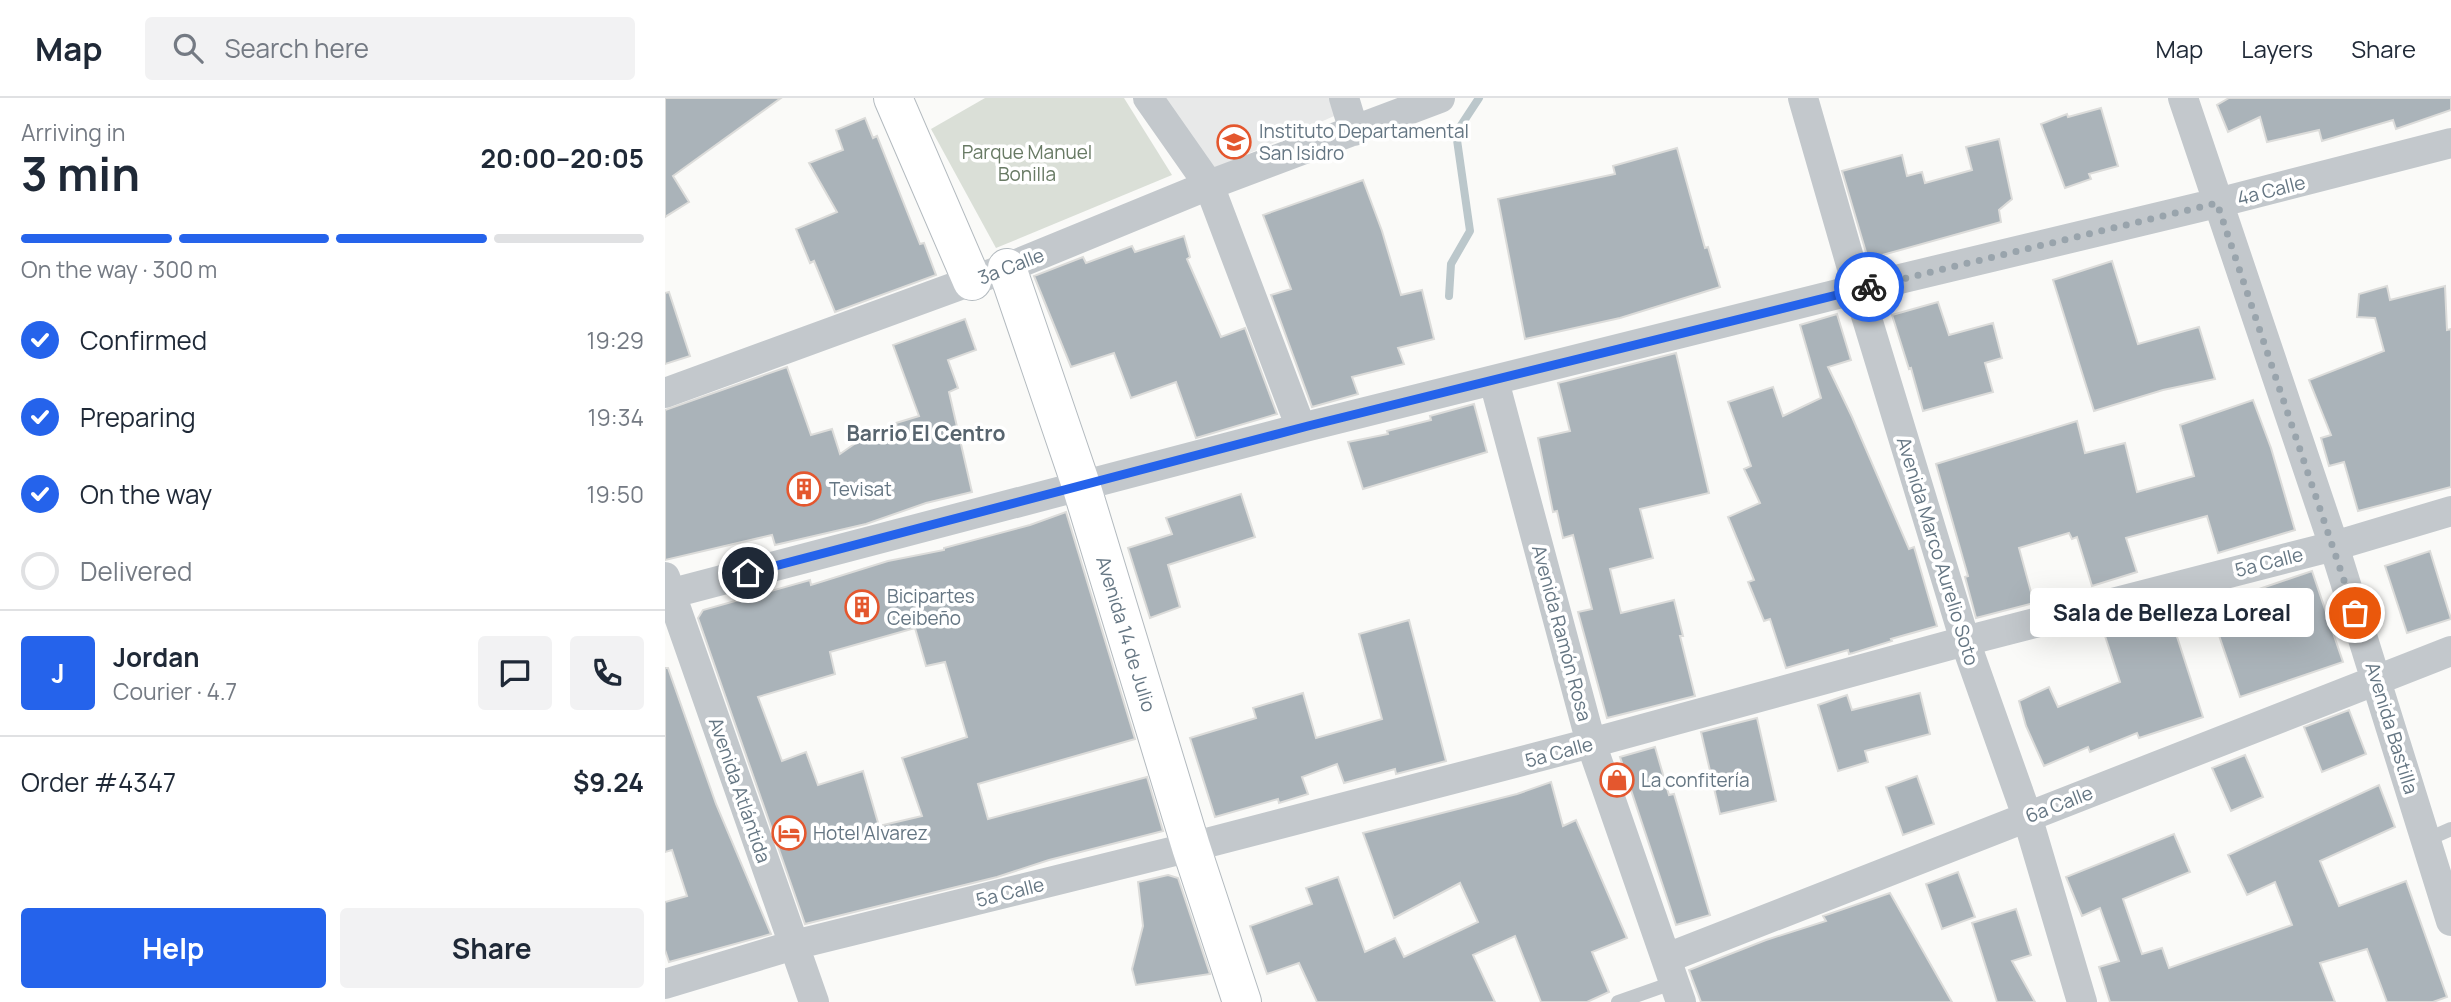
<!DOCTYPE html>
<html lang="en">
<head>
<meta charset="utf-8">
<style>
  body { margin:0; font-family:Manrope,sans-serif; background:#f2f2f3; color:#1f2937; height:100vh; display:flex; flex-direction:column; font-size:26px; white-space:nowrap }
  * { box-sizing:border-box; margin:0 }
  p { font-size:23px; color:#747a83 }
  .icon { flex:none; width:38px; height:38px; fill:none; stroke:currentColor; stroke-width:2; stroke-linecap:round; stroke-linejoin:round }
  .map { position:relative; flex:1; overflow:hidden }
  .side { display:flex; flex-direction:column; background:#fff; width:665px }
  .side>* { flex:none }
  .pin { position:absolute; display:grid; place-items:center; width:60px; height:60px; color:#fff; margin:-30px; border:4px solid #fff; border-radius:50%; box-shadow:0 2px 7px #0007 }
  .courier { position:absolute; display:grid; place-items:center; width:70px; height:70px; margin:-35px; border:5px solid #2563eb; border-radius:50%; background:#fff; color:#222; box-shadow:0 2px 9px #0007 }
  .bubble { position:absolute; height:49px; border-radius:7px; background:#fff; box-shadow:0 7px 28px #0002; font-size:23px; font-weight:700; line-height:49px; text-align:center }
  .overview em { font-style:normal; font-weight:700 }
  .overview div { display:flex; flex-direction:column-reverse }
  .overview { display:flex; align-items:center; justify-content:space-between; height:119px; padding:0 21px }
  h1 { font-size:46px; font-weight:700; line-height:52px }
  .bar { display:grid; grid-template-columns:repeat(4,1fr); gap:10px 7px; align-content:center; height:84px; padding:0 21px }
  .bar i { height:9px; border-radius:5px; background:#e0e1e3 }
  .bar .selected { background:#2563eb }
  .bar p { grid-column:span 4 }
  .line { display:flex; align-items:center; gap:18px; padding:0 21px; border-top:2px solid #e0e1e3 }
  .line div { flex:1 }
  .round { display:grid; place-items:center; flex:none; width:74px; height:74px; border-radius:7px; background:#f2f2f3 }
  ol { padding:0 21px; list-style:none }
  li { display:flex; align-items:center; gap:21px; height:77px }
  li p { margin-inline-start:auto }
  li .icon { padding:7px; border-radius:50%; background:#2563eb; color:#fff; stroke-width:4 }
  li:last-child { color:#747a83 }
  li i { width:38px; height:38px; border:4px solid #e0e1e3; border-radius:50% }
  .action { display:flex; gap:14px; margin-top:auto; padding:14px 21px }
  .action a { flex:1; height:80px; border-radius:7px; background:#2563eb; color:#fff; font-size:28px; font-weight:700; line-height:80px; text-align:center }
  .action a+a { background:#f2f2f3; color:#1f2937 }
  header { display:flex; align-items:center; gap:42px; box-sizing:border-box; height:98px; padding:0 35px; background:#fff; border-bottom:2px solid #e0e1e3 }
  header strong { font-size:33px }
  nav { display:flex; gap:38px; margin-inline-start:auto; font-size:24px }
  .search { width:490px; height:63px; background:#f2f2f3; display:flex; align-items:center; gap:18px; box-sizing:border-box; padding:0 24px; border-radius:7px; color:#747a83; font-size:26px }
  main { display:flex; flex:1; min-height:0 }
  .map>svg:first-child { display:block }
</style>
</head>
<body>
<header>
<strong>Map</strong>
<div class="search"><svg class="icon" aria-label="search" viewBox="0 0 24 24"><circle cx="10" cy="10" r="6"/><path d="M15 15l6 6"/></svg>Search here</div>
<nav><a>Map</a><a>Layers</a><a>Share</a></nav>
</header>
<main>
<section class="side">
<div class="overview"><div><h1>3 min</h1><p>Arriving in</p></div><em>20:00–20:05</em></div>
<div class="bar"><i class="selected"></i><i class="selected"></i><i class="selected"></i><i></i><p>On the way · 300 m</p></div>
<ol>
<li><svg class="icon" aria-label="check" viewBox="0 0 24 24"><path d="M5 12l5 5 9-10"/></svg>Confirmed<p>19:29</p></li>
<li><svg class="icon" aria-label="check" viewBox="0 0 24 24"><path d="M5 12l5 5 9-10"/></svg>Preparing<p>19:34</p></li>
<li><svg class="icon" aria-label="check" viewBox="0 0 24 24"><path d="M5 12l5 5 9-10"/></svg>On the way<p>19:50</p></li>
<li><i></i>Delivered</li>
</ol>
<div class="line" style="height:126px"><b class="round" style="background:#2563eb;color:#fff">J</b><div><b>Jordan</b><p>Courier · 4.7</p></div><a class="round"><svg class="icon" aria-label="chat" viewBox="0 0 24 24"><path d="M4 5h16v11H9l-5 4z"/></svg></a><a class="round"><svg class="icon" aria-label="phone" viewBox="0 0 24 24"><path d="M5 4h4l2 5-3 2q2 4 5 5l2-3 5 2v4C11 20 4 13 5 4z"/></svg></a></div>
<div class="line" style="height:91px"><div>Order #4347</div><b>$9.24</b></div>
<div class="action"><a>Help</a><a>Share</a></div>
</section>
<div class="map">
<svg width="1786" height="904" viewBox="0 0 1786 904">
  <rect width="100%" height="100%" fill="#fafaf8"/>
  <!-- built -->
  <path fill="#e8e9e9" d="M497,0H672L676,15L546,72Z"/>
  <!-- green -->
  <path fill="#dadfd7" d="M320,0H459L507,77L331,150L266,31Z"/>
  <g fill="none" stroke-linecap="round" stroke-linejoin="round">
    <!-- stream -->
    <path stroke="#bbc7cb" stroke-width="8" d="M784,198L786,166L805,133L791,35L814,0"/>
  </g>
  <!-- building -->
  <path fill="#aab3b9" stroke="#dcdcda" stroke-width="2" fill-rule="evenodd" d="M0,0H116L8,78L24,104L0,119Z
    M1564,0H1786V12L1731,31L1728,22L1657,43L1654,32L1602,44L1595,19L1563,34L1552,7Z
    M1436,10L1453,68L1424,76L1426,81L1400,90L1376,26L1402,16L1403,19Z
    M200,20L208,40L212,38L255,146L259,145L271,177L170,214L149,163L145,165L131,131L172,114L144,65L178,52L171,32Z
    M1334,41L1347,101L1334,112L1336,124L1203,161L1177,73L1237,57L1242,78L1257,74L1260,85L1307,72L1301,49Z
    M1012,50L1040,150L1043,149L1055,189L955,220L860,241L833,101L950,76L948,68Z
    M698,82L717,133L736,197L757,192L769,241L733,250L739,266L687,279L693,296L647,309L606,197L626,191L598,117Z
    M519,138L525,159L522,161L556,239L580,230L612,316L531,340L511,284L466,300L449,255L406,269L369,178L418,159L421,165L467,148L470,154Z
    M1447,163L1473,246L1534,229L1550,281L1498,292L1429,313L1388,182Z
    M1722,188L1725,202L1780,188L1782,232L1786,231V389L1693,413L1679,364L1664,368L1656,340L1666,337L1644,282L1719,253L1710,220L1692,219L1694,196Z
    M4,194L25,258L0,266V195Z
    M1273,204L1284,237L1328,225L1337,260L1320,265L1328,294L1258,313L1246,270L1244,271L1227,217Z
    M1172,216L1186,262L1163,269L1187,319L1244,451L1249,449L1272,528L1226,541L1227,543L1188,555L1184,556L1183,552L1121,570L1105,521L1099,523L1083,484L1089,482L1063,419L1095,405L1079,371L1086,368L1063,304L1108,289L1118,318L1156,300L1135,227Z
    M300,221L311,252L283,262L293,290L284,294L307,394L261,405L201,426L110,447L107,437L0,462V312L122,269L146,337L167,331L175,356L208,333L232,329L231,325L254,318L228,247Z
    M1011,255L1044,395L975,411L988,460L945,471L956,515L1009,502L1018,538H1015L1030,598L942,620L913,514L927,511L908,437L898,440L892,413L888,414L873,340L905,333L893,285Z
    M1588,302L1606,350L1630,432L1553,455L1542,418L1461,440L1472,474L1427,488L1412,439L1407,441L1404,435L1354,450L1369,505L1311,520L1300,479L1303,478L1271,366L1412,323L1420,355L1460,345L1472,394L1529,378L1515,327Z
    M809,306L822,354L698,391L683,344L723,336L722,333L766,322L765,318Z
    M576,396L590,439L503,467L515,509L485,520L463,450L507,436L501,420Z
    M401,414L470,641L313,686L323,721L482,679L498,733L384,762L332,779L140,826L33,520L38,512L145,482L146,487L223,463L279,452V450L365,427ZM250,530L261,568L280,564L302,639L237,660L257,718L214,728L198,673L153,687L141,654L117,663L93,599L170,576L165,554Z
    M1765,453L1786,521L1742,535L1720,468Z
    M1647,473L1678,564L1575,599L1544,508Z
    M1505,517L1538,619L1474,640L1472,635L1425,654L1423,649L1379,668L1361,628L1354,603L1384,589L1393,609L1455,584L1440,538Z
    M744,522L781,663L731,676L730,671L679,685L672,666L637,679L643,696L614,705L613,701L550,719L525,640L591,620L588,610L638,595L651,640L717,621L694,536Z
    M0,570H3L51,706L106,836L4,864L0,852V804L22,798L7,752L0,754Z
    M1255,595L1265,636L1200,653L1203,664L1173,673L1153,607L1182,597L1187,612Z
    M1684,612L1701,656L1657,674L1639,629Z
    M1092,620L1111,703L1055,716L1036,634Z
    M990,649L1004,697L1009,696L1045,817L1011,827L955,659Z
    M1580,657L1598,699L1566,713L1547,670Z
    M1252,678L1269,726L1238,737L1221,689Z
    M886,684L898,728L911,722L962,840L927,854L944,894L922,904H876L850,838L808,857L830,904H652L634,865L602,876L585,828L647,806L641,790L673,779L700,854L730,840L739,859L813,824L795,785L729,820L698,735L852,696Z
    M1714,687L1730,729L1655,763L1674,808L1741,783L1782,899L1768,904H1722L1702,851L1655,865L1670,904H1445L1434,869L1454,863L1435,810L1417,818L1401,779L1509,736L1525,774L1458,801L1477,856L1497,850L1504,870L1627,827L1610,784L1582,797L1563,757Z
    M1293,774L1310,819L1277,831L1261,786Z
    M503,777L513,780L545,876L471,887L467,871L478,828L473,784Z
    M1225,795L1287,904H1036L1024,872L1101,842L1161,823L1158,818Z
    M1351,811L1366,857L1347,863L1370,904H1332L1307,825Z"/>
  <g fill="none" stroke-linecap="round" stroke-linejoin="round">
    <defs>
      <g id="secondary">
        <path d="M228,0L307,183"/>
        <path id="s1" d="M342,170L416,387L526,749L577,904"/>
      </g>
    </defs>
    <!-- secondary casing -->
    <use href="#secondary" stroke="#b3babf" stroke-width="40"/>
    <!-- lane -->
    <path stroke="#c3c8cc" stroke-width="14" d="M1761,742L1786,731
      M953,904L1010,884"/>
    <!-- street -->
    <path stroke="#c3c8cc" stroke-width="30" d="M483,0L544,87L636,330
      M679,0L689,33
      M1138,0L1193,191L1300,543L1362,718L1417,904
      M1518,0L1669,448L1786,823
      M829,283L926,645L1016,904
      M0,295L342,170L544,87L775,0
      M0,479L149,904
      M0,497L644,328L1193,191L1552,105L1786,45
      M1002,860L1786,553
      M0,886L129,847L526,749L926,645L1300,543L1669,448L1786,413"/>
    <!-- secondary -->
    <use href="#secondary" stroke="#fff" stroke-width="38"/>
  </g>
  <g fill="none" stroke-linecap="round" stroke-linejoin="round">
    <!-- done -->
    <path stroke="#99a4ac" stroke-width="7" stroke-dasharray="0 12.6" d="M1204,189L1552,105L1690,515"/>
    <!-- route -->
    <path stroke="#2563eb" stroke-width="9" d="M83,475L643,328L1204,189"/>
  </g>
  <!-- icons -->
  <defs>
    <symbol id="school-ring" viewBox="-11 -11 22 22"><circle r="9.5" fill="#fff" stroke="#e4572e" stroke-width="1.5"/><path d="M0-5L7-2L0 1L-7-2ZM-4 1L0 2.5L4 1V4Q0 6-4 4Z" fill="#e4572e"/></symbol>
    <symbol id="building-ring" viewBox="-11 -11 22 22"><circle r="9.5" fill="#fff" stroke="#e4572e" stroke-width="1.5"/><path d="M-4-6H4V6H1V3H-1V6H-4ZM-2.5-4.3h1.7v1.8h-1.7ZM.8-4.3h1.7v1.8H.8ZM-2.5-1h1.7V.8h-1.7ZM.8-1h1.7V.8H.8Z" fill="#e4572e"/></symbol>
    <symbol id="shop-ring" viewBox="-11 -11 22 22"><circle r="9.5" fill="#fff" stroke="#e4572e" stroke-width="1.5"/><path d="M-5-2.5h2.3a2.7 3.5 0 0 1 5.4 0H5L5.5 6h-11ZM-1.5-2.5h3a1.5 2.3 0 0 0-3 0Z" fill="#e4572e"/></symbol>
    <symbol id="hotel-ring" viewBox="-11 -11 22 22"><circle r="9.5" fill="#fff" stroke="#e4572e" stroke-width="1.5"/><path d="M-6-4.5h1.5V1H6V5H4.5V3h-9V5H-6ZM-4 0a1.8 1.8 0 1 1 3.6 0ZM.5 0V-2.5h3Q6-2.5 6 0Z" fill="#e4572e"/></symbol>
  </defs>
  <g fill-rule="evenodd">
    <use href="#school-ring" x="550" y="25" width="38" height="38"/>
    <use href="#building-ring" x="120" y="372" width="38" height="38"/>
    <use href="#building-ring" x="178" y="490" width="38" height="38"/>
    <use href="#shop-ring" x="933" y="663" width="38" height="38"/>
    <use href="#hotel-ring" x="105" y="716" width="38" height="38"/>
  </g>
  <g text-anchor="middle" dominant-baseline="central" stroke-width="7" stroke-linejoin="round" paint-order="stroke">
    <!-- poi labels -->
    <g font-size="19" fill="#657683" stroke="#fff" text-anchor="start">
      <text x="594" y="33">Instituto Departamental<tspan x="594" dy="22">San Isidro</tspan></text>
      <text x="164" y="391">Tevisat</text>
      <text x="222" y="498">Bicipartes<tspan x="222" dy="22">Ceibeño</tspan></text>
      <text x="976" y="682">La confitería</text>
      <text x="148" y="735">Hotel Alvarez</text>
    </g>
    <!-- park labels -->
    <g font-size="19" fill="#687a64" stroke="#fff">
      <text x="362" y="54">Parque Manuel<tspan x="362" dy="22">Bonilla</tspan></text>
    </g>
    <!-- street labels -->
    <g font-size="19" fill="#657683" stroke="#fff">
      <text transform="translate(1606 92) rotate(-14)">4a Calle</text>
      <text transform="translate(346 168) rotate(-21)">3a Calle</text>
      <text transform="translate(1273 453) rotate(73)">Avenida Marco Aurelio Soto</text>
      <text transform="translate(1604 464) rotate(-14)">5a Calle</text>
      <text transform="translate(897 535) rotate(75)">Avenida Ramón Rosa</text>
      <text stroke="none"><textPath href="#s1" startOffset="385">Avenida 14 de Julio</textPath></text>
      <text transform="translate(1727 630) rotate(73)">Avenida Bastilla</text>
      <text transform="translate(894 654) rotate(-15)">5a Calle</text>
      <text transform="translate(75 692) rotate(71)">Avenida Atlántida</text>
      <text transform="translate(1394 706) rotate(-21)">6a Calle</text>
      <text transform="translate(345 794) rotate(-14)">5a Calle</text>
    </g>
    <!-- neighbourhood labels -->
    <g font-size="21" font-weight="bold" fill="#57646e" stroke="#fff">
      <text x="261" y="335">Barrio El Centro</text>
    </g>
  </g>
</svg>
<div class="pin" style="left:1690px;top:515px;background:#ea580c"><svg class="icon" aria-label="bag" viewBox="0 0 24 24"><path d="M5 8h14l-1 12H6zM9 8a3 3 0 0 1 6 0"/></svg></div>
<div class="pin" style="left:83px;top:475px;background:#1f2937"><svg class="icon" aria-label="home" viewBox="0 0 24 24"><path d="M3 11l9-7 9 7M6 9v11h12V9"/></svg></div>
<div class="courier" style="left:1204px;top:189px"><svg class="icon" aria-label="bike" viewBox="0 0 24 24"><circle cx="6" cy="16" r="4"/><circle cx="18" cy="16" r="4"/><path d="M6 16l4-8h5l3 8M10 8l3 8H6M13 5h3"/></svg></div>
<div class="bubble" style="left:1365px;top:490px;width:284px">Sala de Belleza Loreal</div>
</div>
</main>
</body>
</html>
